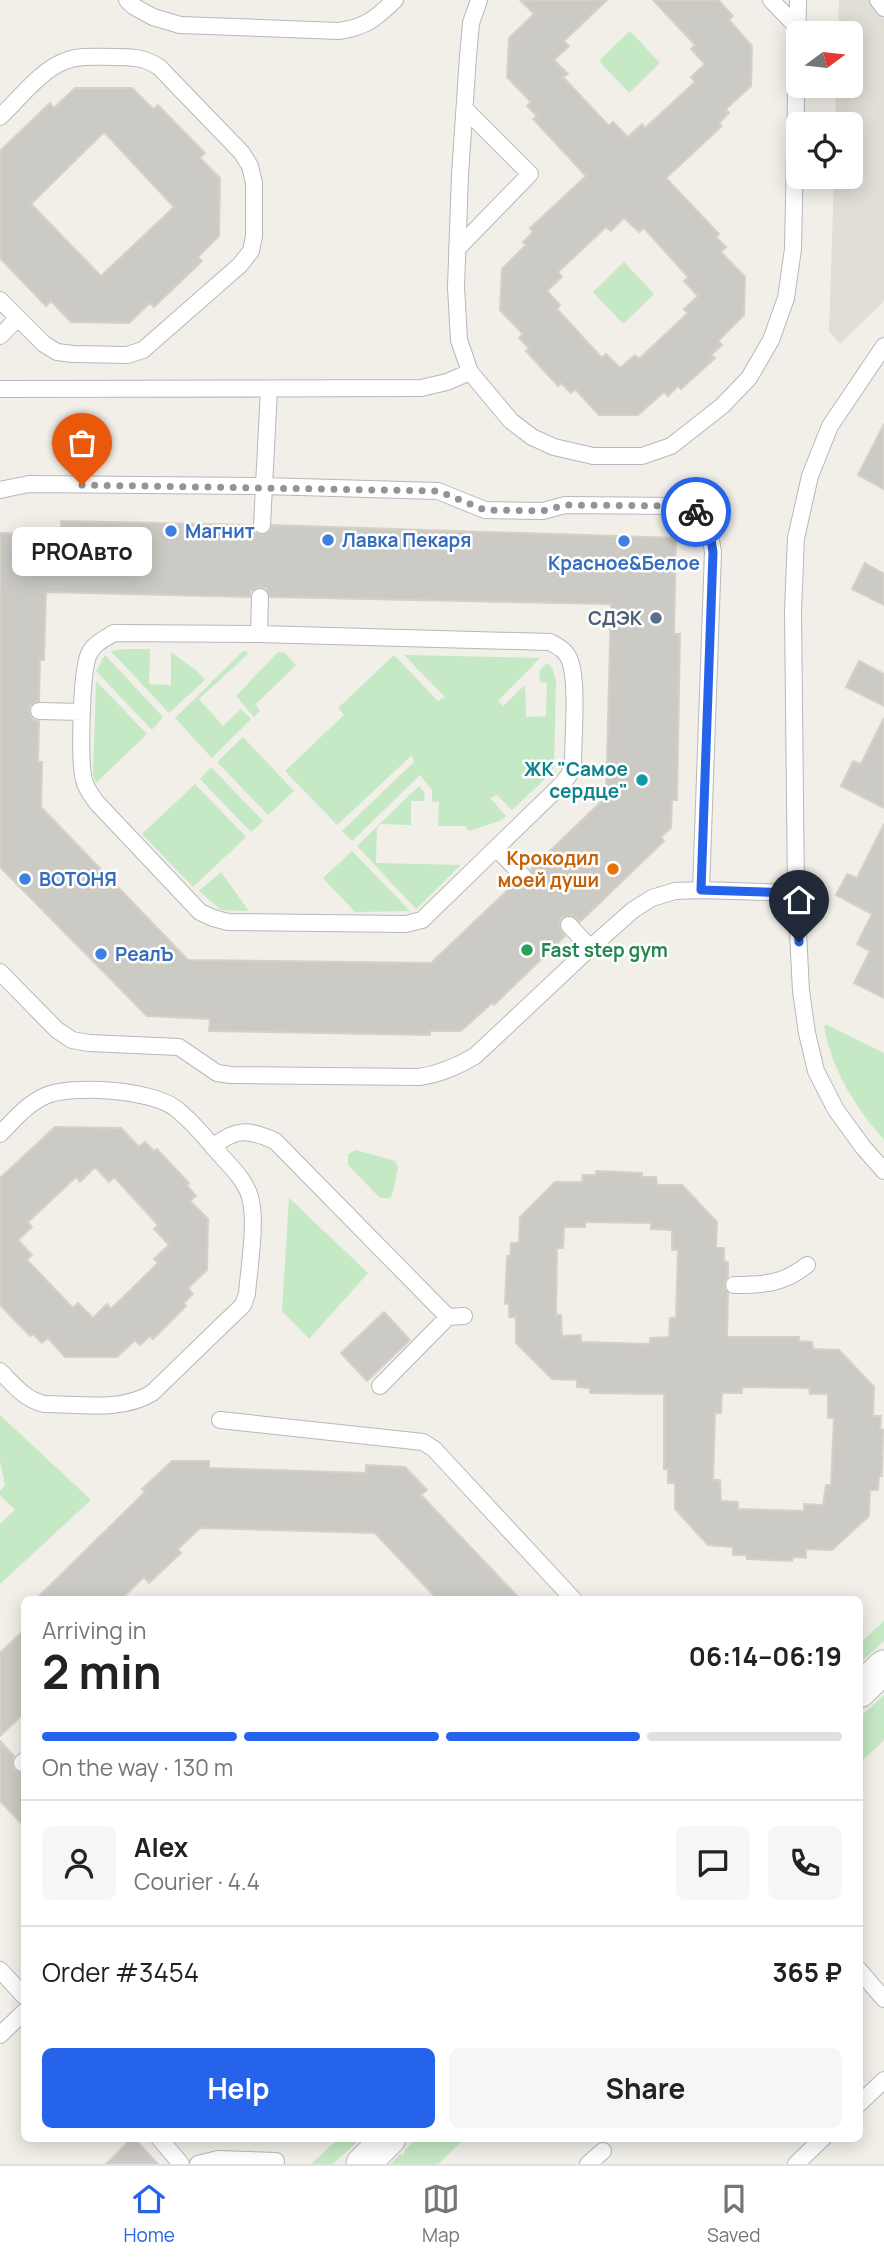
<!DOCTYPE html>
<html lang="en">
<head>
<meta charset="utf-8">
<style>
  body { margin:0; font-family:Manrope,sans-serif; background:#f6f6f6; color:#222; height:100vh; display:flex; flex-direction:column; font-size:26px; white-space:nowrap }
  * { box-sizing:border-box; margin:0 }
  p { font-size:23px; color:#767676 }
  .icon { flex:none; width:38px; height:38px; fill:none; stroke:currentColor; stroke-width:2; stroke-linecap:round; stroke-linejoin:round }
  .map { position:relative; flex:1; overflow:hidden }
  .sheet { position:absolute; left:21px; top:1596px; width:842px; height:546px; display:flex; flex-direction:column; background:#fff; border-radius:10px; box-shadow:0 4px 18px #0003 }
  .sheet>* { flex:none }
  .needle { width:46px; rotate:75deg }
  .controls { position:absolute; left:786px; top:21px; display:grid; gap:14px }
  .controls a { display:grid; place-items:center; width:77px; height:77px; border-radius:10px; background:#fff; box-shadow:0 4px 18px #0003; font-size:35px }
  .pin { position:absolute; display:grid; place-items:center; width:60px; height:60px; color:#fff; margin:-72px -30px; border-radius:50% 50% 50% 0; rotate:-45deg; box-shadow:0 0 7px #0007 }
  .pin .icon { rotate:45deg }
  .courier { position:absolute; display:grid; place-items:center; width:70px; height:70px; margin:-35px; border:5px solid #2563eb; border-radius:50%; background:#fff; color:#222; box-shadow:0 2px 9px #0007 }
  .bubble { position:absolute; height:49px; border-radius:10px; background:#fff; box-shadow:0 4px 18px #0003; font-size:23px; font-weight:700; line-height:49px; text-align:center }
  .overview em { font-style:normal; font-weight:700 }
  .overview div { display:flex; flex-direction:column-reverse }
  .overview { display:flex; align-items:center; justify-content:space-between; height:119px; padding:0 21px }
  h1 { font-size:46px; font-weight:700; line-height:52px }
  .bar { display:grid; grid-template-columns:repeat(4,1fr); gap:10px 7px; align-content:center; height:84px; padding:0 21px }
  .bar i { height:9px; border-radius:5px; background:#e0e0e0 }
  .bar .on { background:#2563eb }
  .bar p { grid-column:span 4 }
  .line { display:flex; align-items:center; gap:18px; padding:0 21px; border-top:2px solid #e0e0e0 }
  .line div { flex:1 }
  .round { display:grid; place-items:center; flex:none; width:74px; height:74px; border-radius:10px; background:#f6f6f6 }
  .action { display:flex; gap:14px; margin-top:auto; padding:14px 21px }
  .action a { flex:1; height:80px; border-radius:10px; background:#2563eb; color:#fff; font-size:28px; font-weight:700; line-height:80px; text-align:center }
  .action a+a { background:#f6f6f6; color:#222 }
  .tab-bar { display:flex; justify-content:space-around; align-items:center; height:98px; border-top:2px solid #e0e0e0; background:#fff; font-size:19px; color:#767676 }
  .tab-bar a { display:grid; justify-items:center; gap:4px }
  .tab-bar .on { color:#2563eb }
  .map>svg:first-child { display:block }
</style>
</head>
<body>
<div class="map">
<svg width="884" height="2164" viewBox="0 0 884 2164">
  <rect width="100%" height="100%" fill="#f1efe8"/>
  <!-- education -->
  <path fill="#e1ded6" d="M839,0H884V301L840,344L829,331L834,177H850V124H835L836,86H850V33H838Z"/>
  <!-- green -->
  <path fill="#c5e8c5" d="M630,31L660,63L629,93L599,61Z
    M624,262L654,294L623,324L593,292Z
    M126,649H150L149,684L171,685V652L197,671L205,680L169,713L111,651Z
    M243,651L248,652L247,655L199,699L223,726L241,709L251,719L212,758L175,718Z
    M278,652L285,653L296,665L256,704L260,711L254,717L236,696Z
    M105,655L163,717L152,730L96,671Z
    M394,655L438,701L445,697L404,655L540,658L498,701L503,706L525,685L526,717L546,716L547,683L540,682L539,671L547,663L553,669L556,681L554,767L548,776L512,810L497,795L490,798L506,816L502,820L469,831L465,826H438L439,802H432V790L420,775L352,841L342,831L414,762L412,755L337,825L285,771L344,715L338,708Z
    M96,681L147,734L96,783L93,774Z
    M243,737L294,791L268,815L217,762Z
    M211,767L263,821L251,832L200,779Z
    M195,784L246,837L193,887L142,834Z
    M419,786L425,793L424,801H411V825L381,824L377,828L376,863L461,865L416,909L357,846Z
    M352,851L410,911L355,912L323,878Z
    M221,872L249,911L221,910L199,891Z
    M827,1025L884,1053V1140C855,1106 832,1071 824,1026Z
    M356,1150L395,1161L398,1168L392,1195L390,1198H380L348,1165V1154Z
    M289,1198L368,1273L309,1339L282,1311Z
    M0,1415L91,1500L0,1584V1524L15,1510L0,1495V1491L5,1485L0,1461Z
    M884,1621V1641L859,1664V1644Z
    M884,1695V1740L859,1764V1718Z
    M417,2138H464V2139L438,2164H390L400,2154L402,2156L405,2153L404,2151Z
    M338,2139H360L333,2164H311Z"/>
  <!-- building -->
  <path fill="#cccac5" stroke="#d6d1c6" stroke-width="2" fill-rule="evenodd" d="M520,0H607L564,41L569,46L554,60L568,74L563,77L609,126L613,122L628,137L642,124L645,128L695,82L691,77L705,64L691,49L695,45L653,0H718L733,16L729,20L752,46L751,86L726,109L729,113L719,123L722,126L666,178L719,234L716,237L726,247L721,252L745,277L744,315L718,341L722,345L711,355L715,358L681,389L678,386L668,396L664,392L638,415H599L575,389L571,393L561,383L558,386L526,351L529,348L519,338L523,334L500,310L502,269L526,245L523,242L533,232L530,228L586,176L533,119L537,116L527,106L531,102L507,77L509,38L534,14ZM624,218L639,232L644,228L688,277L684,281L698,296L684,309L688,313L639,359L635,355L620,368L606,354L602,358L557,309L560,305L547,291L562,277L558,272L606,227L611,231Z
    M75,88H132L153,109L158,105L205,153L200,158L220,178L219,236L198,257L202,261L154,307L150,303L129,323L71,322L51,301L46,306L0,258V151L50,103L54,108ZM104,132L174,207L101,276L31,204Z
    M884,424V489L858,475Z
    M61,521L252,525L256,533L262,535L270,531L272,525L676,538L674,634H680L677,800H672L671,828L661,837L664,841L580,922L571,915L561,918L559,927L565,936L494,1005L492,1003L461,1031H430V1035L209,1031L210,1019L147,1016L0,867V533L44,534V530H61ZM260,587L266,588L270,597L611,604L606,797L531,869L533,878L530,884L521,886L515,883L431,963L188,960L41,807L42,762H38L39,721L33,720L29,711L30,705L39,701L40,660H44L46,592L250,597L251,591Z
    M865,563L884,574V605L852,589Z
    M859,661L884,674V706L846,687Z
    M884,718V808L841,786L853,761L861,764Z
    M884,824V998L854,983L870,951L857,944L872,914L836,895L847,874L857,878Z
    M55,1127L121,1128L139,1147L145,1142L154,1151L157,1149L189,1183L187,1186L196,1196L190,1201L208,1219L207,1270L188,1288L193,1294L184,1303L186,1306L153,1339L150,1336L140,1345L135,1340L117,1357H65L48,1338L42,1343L33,1334L30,1336L0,1305V1178ZM95,1167L109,1182L114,1177L158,1225L154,1229L169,1245L154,1259L158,1263L111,1309L107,1304L93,1318L78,1303L73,1308L27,1260L32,1255L18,1240L32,1227L28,1222L76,1177L80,1182Z
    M596,1171L642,1173V1177H656L657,1185H682L717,1222L716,1248H724V1261L728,1262V1276L724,1284L728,1293L727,1337H799V1341L812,1342L813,1349L839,1350L874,1387L873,1416H881L880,1429L883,1430L882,1476H879L878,1490H870L869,1516L832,1550L806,1549V1558L793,1557L792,1561L747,1559L746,1555H733V1547L708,1545L675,1509V1483H668V1469H664V1394L590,1393V1388L577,1387V1380L552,1379L516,1343V1317H509V1303L505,1304L507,1256H510L511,1243H519L520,1217L555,1182H582L583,1175H596ZM585,1222L651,1223V1229L672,1230V1250H678L676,1318H670L669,1337L650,1338V1344L581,1342V1335L562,1336L561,1315H556L557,1248H563L564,1227H585ZM742,1387L809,1388L810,1394H828V1418H834L831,1485H826L823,1505L804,1504V1511L738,1509V1502L721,1501L720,1480H713L715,1413H721L722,1393H742Z
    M384,1312L410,1340L367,1381L341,1353Z
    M172,1461H209V1468L272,1470L366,1473V1465L405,1467L427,1490L421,1495L521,1600H438L375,1533L200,1528L178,1549L181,1553L149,1583L144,1577L120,1600H35L145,1492L142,1489Z
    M24,1630V1713L0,1736V1653Z
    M0,1741L14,1756L12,1761L14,1770L24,1773V1826L0,1801Z
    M132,2138H134L158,2164H106Z"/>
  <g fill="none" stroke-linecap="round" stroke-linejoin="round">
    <defs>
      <path id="lane" d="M127,0L133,6L153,17L180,25L339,31C366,27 375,19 395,0
        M479,0L471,23L468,56L460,175L456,287L459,340L470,372L511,421L532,437L554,447L593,456H642L671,446L722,406L749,378L771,340L786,298L793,249L798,0
        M771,0L798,28
        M878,0L884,8
        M0,117C18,100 42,69 65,61C80,55 97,57 113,57C131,57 144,57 159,67L242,153L250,166L254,183V236L251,251L240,265L143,350L127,355L73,354L57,352L44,344L0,300
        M457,249L530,174L465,109
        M0,336L18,318
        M884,346L830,426L810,476L796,538L793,611L796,893L801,991L807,1033L816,1071L836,1110L863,1147L884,1171
        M0,389L421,388L447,382L470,372
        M0,490L29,484L264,486L269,389
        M262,525L264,486L438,491L485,510L543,511L565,505L677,506L695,512L709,528L713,552L701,890
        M114,633L259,634L550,642C559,647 567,651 570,661C578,682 573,738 573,763L569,775L562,784L422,920L406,924L228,922L213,918L200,912L97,803C92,796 86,789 84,780C79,761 81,670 89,654C94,643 105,639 114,633Z
        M259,634L260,597
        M39,711L82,712
        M496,848L523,876
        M569,925L590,948
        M0,972L57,1030L72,1040L89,1043L179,1047L217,1073L231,1075L419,1077C440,1074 456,1067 475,1056L590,948L633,910L652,898L675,891L701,890L796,893
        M0,1134C14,1120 27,1104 45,1096C71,1084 152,1090 175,1108C190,1119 204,1136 216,1150C228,1164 245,1179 250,1197C257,1221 249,1268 247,1294L243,1305L152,1393C121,1412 79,1404 44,1404C24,1399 14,1385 0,1371
        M213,1147C235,1128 249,1129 275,1141L448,1317L464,1316
        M734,1285C764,1285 783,1284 807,1265
        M380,1386L448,1317
        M220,1420L423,1442L434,1449L574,1600
        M22,1763L24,1761
        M0,1970L24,1996
        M859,1970L884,1999
        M0,2035L24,2012
        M859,2104L884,2080
        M159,2138L181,2164
        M198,2164L218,2159L276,2161
        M588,2164L603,2151
        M796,2164L823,2138"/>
      <path id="street" d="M859,1691L884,1667
        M363,2164L389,2138"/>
    </defs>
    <!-- lane casing -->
    <use href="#lane" stroke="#b5b8bc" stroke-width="18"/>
    <!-- street casing -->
    <use href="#street" stroke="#b5b8bc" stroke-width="35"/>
    <!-- lane -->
    <use href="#lane" stroke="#fff" stroke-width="16"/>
    <!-- street -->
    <use href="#street" stroke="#fff" stroke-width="33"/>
  </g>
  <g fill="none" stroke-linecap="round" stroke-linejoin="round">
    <!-- done -->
    <path stroke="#929495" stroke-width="7" stroke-dasharray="0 12.6" d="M82,485L438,491L485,510L543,511L565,505L677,506L696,512"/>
    <!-- route -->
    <path stroke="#2563eb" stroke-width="9" d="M696,512L709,528L713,552L701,890L796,893L799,942"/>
  </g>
  <!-- markers -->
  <g fill="#3f7fe0" stroke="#fff" stroke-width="2.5">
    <circle cx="171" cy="531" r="7"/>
    <circle cx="328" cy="540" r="7"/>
    <circle cx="624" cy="541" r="7"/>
    <circle cx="25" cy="879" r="7"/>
    <circle cx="101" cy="954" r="7"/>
  </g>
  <circle fill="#5c6f8a" stroke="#fff" stroke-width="2.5" cx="656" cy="618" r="7"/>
  <circle fill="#0f9aa8" stroke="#fff" stroke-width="2.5" cx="642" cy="780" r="7"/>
  <circle fill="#e8710a" stroke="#fff" stroke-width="2.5" cx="613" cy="869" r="7"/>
  <circle fill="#2e9e5b" stroke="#fff" stroke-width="2.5" cx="527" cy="950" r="7"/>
  <g text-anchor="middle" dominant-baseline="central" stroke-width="5" stroke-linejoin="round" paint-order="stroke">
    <!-- shop labels -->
    <g font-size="19" font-weight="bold" fill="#366cbe" stroke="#fff" text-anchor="start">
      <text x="185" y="531">Магнит</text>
      <text x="342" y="540">Лавка Пекаря</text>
      <text x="624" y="563" text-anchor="middle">Красное&amp;Белое</text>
      <text x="39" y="879">ВОТОНЯ</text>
      <text x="115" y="954">РеалЪ</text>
    </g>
    <!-- service labels -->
    <g font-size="19" font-weight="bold" fill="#4e5e75" stroke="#fff" text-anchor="end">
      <text x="642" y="618">СДЭК</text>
    </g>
    <!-- culture labels -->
    <g font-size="19" font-weight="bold" fill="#0d838f" stroke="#fff" text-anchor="end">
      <text x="628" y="769">ЖК "Самое<tspan x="628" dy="22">сердце"</tspan></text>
    </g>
    <!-- food labels -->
    <g font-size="19" font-weight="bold" fill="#c56008" stroke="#fff" text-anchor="end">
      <text x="599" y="858">Крокодил<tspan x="599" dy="22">моей души</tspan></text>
    </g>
    <!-- leisure labels -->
    <g font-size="19" font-weight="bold" fill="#27864d" stroke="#fff" text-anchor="start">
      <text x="541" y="950">Fast step gym</text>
    </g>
  </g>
</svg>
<div class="controls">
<a><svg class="needle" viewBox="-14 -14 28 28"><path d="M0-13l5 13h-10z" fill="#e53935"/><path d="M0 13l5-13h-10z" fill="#767676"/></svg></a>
<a><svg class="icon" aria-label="locate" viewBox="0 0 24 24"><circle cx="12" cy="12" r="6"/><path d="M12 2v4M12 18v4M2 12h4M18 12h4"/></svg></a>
</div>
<div class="pin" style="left:82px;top:485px;background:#ea580c"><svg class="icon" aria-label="bag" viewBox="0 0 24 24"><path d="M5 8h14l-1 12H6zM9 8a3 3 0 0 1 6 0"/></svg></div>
<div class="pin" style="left:799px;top:942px;background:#1f2937"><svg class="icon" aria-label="home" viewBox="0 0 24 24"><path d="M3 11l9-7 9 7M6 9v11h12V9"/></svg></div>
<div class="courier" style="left:696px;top:512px"><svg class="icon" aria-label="bike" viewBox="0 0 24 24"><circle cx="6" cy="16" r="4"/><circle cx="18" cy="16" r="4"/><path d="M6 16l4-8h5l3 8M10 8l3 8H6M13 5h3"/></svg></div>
<div class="bubble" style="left:12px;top:527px;width:140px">PROАвто</div>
<section class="sheet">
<div class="overview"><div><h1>2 min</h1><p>Arriving in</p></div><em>06:14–06:19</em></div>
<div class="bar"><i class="on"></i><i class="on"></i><i class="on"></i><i></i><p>On the way · 130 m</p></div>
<div class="line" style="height:126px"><a class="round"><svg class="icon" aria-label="person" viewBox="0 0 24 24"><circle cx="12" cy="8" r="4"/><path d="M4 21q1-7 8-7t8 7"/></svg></a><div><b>Alex</b><p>Courier · 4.4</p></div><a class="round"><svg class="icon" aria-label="chat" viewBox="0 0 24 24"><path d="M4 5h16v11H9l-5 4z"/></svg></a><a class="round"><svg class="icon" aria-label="phone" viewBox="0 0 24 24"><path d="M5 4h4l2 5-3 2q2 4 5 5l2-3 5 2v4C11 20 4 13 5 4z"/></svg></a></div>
<div class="line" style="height:91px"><div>Order #3454</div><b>365 ₽</b></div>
<div class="action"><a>Help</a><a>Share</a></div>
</section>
</div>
<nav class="tab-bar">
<a class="on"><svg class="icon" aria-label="home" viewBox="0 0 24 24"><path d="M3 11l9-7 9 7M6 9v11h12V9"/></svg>Home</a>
<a><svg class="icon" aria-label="map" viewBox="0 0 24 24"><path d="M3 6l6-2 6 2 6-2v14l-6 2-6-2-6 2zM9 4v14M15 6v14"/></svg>Map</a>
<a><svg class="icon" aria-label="saved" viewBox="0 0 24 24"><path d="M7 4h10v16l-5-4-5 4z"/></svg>Saved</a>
</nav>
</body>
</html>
